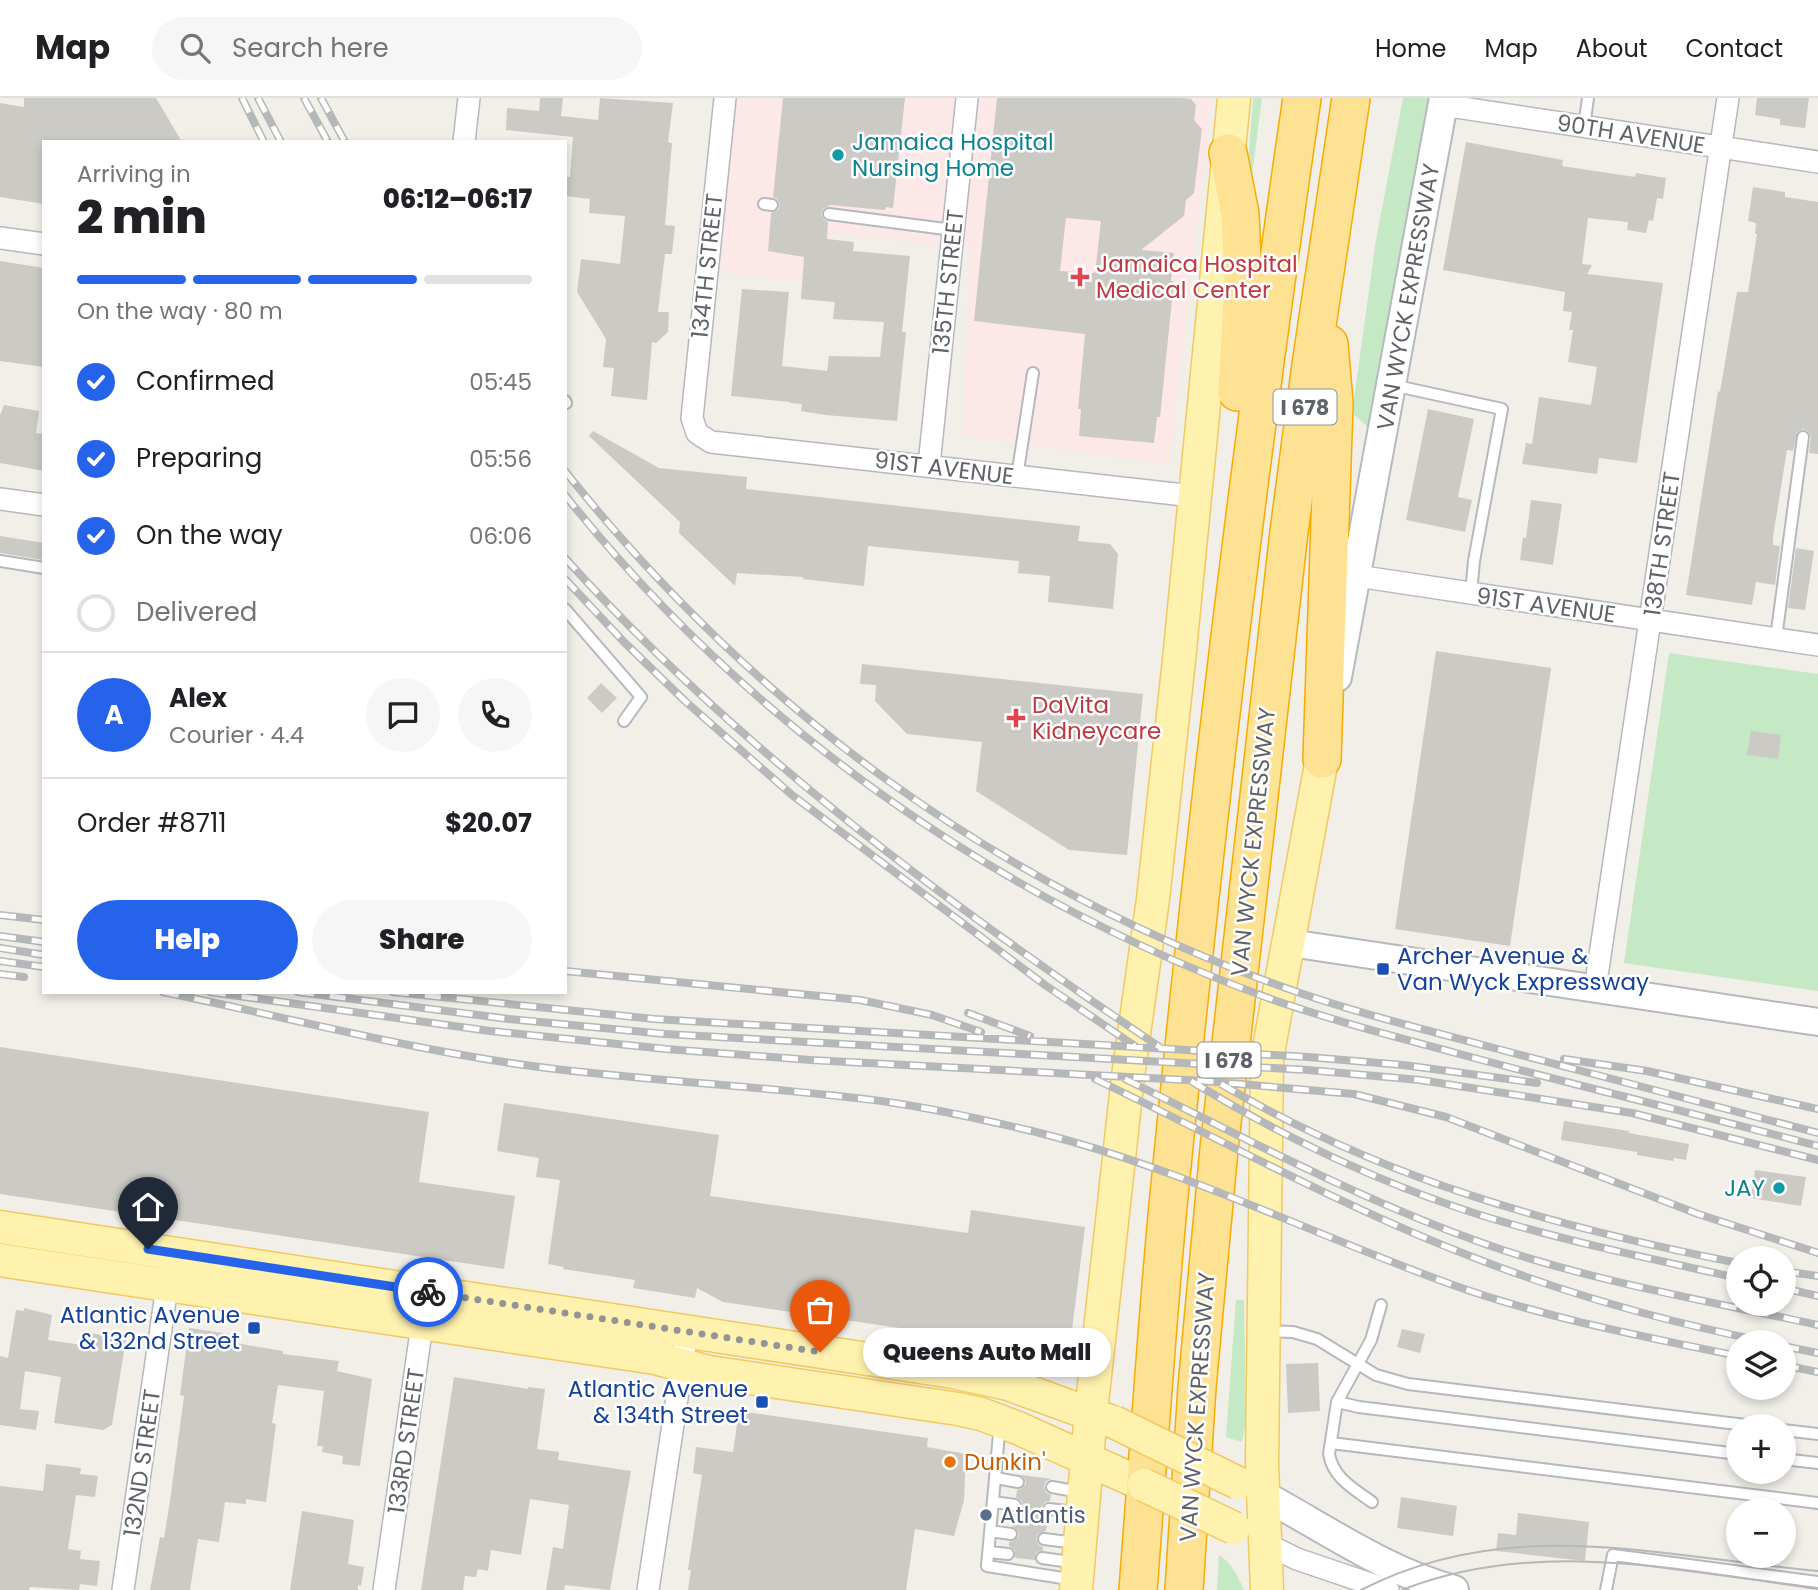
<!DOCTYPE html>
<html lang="en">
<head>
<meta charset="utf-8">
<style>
  body { margin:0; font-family:Poppins,sans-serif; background:#f6f6f6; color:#202124; height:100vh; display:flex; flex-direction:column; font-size:26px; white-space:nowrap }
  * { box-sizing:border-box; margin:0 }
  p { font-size:23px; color:#757577 }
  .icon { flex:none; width:38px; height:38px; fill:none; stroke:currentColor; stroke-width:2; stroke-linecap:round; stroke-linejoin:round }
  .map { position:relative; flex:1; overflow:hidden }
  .side { position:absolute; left:42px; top:42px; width:525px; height:854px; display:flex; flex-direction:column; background:#fff; border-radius:0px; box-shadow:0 4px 10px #0003 }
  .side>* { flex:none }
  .fabs { position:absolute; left:1726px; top:1148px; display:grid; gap:14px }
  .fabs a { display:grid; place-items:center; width:70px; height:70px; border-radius:50%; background:#fff; box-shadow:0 4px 10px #0003; font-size:35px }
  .pin { position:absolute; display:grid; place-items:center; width:60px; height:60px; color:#fff; margin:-72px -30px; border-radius:50% 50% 50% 0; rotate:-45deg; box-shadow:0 0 7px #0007 }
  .pin .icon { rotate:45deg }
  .courier { position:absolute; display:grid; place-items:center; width:70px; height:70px; margin:-35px; border:5px solid #2563eb; border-radius:50%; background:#fff; color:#222; box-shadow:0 2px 9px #0007 }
  .bubble { position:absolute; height:49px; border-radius:24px; background:#fff; box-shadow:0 4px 10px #0003; font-size:23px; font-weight:800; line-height:49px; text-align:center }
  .headline em { font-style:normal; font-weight:800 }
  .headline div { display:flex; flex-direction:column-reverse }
  .headline { display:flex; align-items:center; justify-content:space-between; height:119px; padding:0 35px }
  h1 { font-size:46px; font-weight:800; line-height:52px }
  .bar { display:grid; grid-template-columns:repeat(4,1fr); gap:10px 7px; align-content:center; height:84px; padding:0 35px }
  .bar i { height:9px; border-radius:5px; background:#e0e0e0 }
  .bar .on { background:#2563eb }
  .bar p { grid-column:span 4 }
  .line { display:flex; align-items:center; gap:18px; padding:0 35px; border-top:2px solid #e0e0e0 }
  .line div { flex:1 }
  .round { display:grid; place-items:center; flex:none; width:74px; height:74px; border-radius:37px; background:#f6f6f6 }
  ol { padding:0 35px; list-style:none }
  li { display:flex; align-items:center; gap:21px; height:77px }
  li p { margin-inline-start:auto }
  li .icon { padding:7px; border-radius:50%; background:#2563eb; color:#fff; stroke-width:4 }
  li:last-child { color:#757577 }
  li i { width:38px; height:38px; border:4px solid #e0e0e0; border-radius:50% }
  .primary-button { display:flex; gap:14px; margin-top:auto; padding:14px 35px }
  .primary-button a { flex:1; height:80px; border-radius:42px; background:#2563eb; color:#fff; font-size:28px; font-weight:800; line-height:80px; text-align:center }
  .primary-button a+a { background:#f6f6f6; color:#202124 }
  header { display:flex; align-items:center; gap:42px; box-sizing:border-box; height:98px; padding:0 35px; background:#fff; border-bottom:2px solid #e0e0e0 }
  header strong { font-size:33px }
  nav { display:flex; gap:38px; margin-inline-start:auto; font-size:24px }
  .search { width:490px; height:63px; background:#f6f6f6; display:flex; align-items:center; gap:18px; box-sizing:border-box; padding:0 24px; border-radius:38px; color:#757577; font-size:26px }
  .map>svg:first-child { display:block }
</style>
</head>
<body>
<header>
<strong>Map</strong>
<div class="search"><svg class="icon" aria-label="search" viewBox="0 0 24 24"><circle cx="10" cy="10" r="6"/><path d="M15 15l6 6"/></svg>Search here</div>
<nav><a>Home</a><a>Map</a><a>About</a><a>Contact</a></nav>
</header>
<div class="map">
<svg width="1818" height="1492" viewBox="0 0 1818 1492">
  <rect width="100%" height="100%" fill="#f1efe8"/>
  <!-- medical -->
  <path fill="#fce8e6" d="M735,0H1212L1169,366L963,337L970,151L833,134L825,185L720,174Z"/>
  <!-- green -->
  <path fill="#c5e8c5" d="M1253,0H1262L1250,92H1246Z
    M1403,0H1429L1369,330L1352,315L1376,142Z
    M1669,555L1818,576V893L1624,865Z
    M1236,1202H1244L1246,1324L1242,1344L1226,1339Z
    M1219,1457C1232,1465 1238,1479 1244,1492H1217Z"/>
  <!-- building -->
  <path fill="#cccac5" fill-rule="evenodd" d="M24,0H156L182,44H44V106L0,99V5L24,9Z
    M540,0H563L561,18L598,22L600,0L673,5L668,44L672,45L665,127L675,128L672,156H665L658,214H669L668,234L656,245L652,244L647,302L611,298L614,270L603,269L606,241L577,194L581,161L620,166L625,118L589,115L590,101L565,98L567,79H570L573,39L506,32L507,10L539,13Z
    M783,0H905L893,110L886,109L885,112L830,107L823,111L821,116L824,122L828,124L827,141L854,144L853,153L910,158L902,234H906L897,323L825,317L801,313L802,306L790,305V304L731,298L742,191L789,194L782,268L827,273L829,258L880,259L884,224L833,221L835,204L801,201L804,159L768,153L771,115L778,112L780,107L777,101L773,99Z
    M997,0H1182L1191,1L1196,7L1194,22L1202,31L1194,95L1186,102L1184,118L1141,152L1174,155L1171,183H1174L1160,319H1157L1154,345L1079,338L1081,311H1078L1085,236L974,223ZM1066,120L1101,123L1095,175L1060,173Z
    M1757,0H1809L1805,30L1780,27V21L1755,17Z
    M1466,44L1563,62L1562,68L1635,79L1636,75L1666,80L1663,101L1657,100L1653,123L1649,122L1646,135L1627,132L1628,124L1588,120L1582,166L1592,167L1587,176L1663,185L1637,365L1599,360L1597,376L1522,366L1526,345L1532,346L1539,299L1591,307L1597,269L1568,264L1573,232H1569L1572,214L1563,213L1565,194L1443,172Z
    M1753,89L1785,94V99L1818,104V356L1809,355L1811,339L1808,333L1803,331L1797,334L1793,353L1787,352L1773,439V447L1780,448L1775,487L1756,484L1752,507L1686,497L1718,293L1720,294L1737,194H1748L1757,136H1755L1756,125L1748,123Z
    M0,163L44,170V269L0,263Z
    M4,307L39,313L36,335L44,336V373L0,365V317Z
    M1428,311L1474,321L1458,399L1472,402L1465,434L1406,422Z
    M593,333L659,370L747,379L746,391L1080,428L1078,443L1110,446L1118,456L1113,511L1048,504L1050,478L1018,475L1019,463L868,448L864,488L803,481V479L737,475L735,488L679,435L680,424L589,338Z
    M1531,402L1562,406L1553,467L1520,462L1523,439L1526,440Z
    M0,438L44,445V462L0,455Z
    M1796,450L1814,453L1805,512L1788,510Z
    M1436,553L1551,570L1510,848L1395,831Z
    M862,566L1143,596L1127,757L1069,752L976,693L982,644L907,636L875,603L876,587L860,586Z
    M601,585L617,600L602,615L587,600Z
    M1751,633L1781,637L1778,661L1747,657Z
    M0,949L429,1014L419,1084L515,1098L504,1171L0,1096Z
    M504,1005L719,1037L710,1098L968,1135L971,1112L1085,1129L1069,1255L723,1204L697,1190L695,1200L633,1190L635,1182L563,1171L564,1169L548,1166L560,1082L536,1079L539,1060L497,1053Z
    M1564,1023L1629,1033V1035L1689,1046L1686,1062L1674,1060L1673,1063L1637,1057V1054L1561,1042Z
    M1755,1072L1806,1079L1801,1108L1751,1100Z
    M24,1210L52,1217L48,1242L82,1247L84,1234L126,1241L112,1327L103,1332L54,1325L61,1279L25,1273L20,1311L39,1313L36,1332L0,1327V1258L8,1260L16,1212L24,1213Z
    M189,1230L230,1236L229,1244L283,1253V1256L339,1263L337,1273L372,1281L360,1368L342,1366L343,1358L322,1354L323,1348H317L324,1293L278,1287L272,1325L276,1326L266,1404L246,1401V1406L225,1404L219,1444L198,1441L190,1492H150L160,1439L164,1440L170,1403L184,1298L180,1297Z
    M1402,1231L1425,1236L1420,1255L1397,1249Z
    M1318,1265L1320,1313L1288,1315L1286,1266Z
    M454,1279L528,1291V1289L545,1291L537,1351L559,1354L558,1362L631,1373L610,1492L565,1487L564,1492H546L553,1449L563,1451L569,1407L530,1401L521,1457L491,1452L488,1473L478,1471L476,1479L465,1478L463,1492H421Z
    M739,1313L928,1340L927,1349L966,1356L964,1402L954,1438L915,1431L906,1492H688L691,1472H688L702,1377L693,1375L696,1349L733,1354Z
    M46,1366L81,1370L80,1376L98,1378L95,1399L76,1397L68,1451L81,1453L80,1461L100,1463L97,1488L80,1486L79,1492L30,1489L29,1492H0V1388L43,1393Z
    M1021,1377L1052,1381L1046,1383L1044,1388L1046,1395L1051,1397L1050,1403L1045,1404L1041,1409L1042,1415L1048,1419L1046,1433L1038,1436L1036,1441L1039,1447L1043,1449V1452L1036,1455L1035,1462L1015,1460V1452L1009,1448V1444L1014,1443L1019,1438L1018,1433L1012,1428L1014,1415L1019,1414L1023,1409L1022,1403L1016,1399L1017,1392L1021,1391L1026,1386L1025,1381Z
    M1401,1399L1457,1408L1453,1438L1397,1430Z
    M302,1413L354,1422L348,1466L364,1469L361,1488L358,1487V1492H290Z
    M1518,1415L1589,1424L1585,1463L1496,1453L1498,1435L1516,1437Z"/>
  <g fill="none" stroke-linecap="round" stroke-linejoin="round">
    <defs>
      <path id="service" d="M1584,29L1588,0
        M764,106L772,107
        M829,116L953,132
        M1392,287L1502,311L1474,463L1471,495
        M565,303L566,305
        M1017,379L1033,275
        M0,463L44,470
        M565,511L641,599L624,623
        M1776,540L1803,339
        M1266,1233L1293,1234L1317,1241L1376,1277L1408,1286L1754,1328
        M1337,1304L1359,1309L1738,1356
        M1000,1325L987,1468L1075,1482
        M1783,1332L1818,1336
        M1331,1345L1818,1405
        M1783,1361L1818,1365
        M996,1380L1018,1384
        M1052,1389L1080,1394
        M993,1404L1015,1407
        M1372,1404C1354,1391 1333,1380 1329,1356L1337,1304L1371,1242L1381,1207
        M1049,1411L1081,1415
        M991,1433L1011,1436
        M1044,1441L1076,1445
        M989,1454L1008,1456
        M1042,1460L1077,1465
        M1606,1492L1613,1457L1818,1484"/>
      <path id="minor" d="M725,0L692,320L697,335L711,344L1193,398
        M1443,7L1818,64
        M464,44L469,0
        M0,140L44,146
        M929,367L967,0
        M0,401L44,407
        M1357,478L1818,547
        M1595,891L1728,0
        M1264,1445L1297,1461L1388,1492
        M123,1492L169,1175
        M384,1492L424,1213
        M648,1492L687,1234"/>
      <path id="tertiary" d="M1290,845L1818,924"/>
      <path id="secondary" d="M1337,579L1444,0
        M1263,1397C1326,1431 1385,1473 1454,1492"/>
      <path id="primary" d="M0,1129L953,1274L1008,1286L1110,1323
        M0,1162L655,1260L709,1274L958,1311L981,1316L1018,1330L1144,1387
        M1076,1492L1091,1314L1128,978L1153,801L1179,562L1234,0
        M1267,1492L1262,1366L1267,960L1322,661"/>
      <path id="motorway" d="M1228,55L1240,116L1243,184L1237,294
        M1322,661L1334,305L1329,246
        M1138,1492C1148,1364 1156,1236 1168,1108C1204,738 1248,368 1302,0
        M1184,1492L1197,1289L1219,1051L1289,434L1311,267L1351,0"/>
    </defs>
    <!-- service casing -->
    <use href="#service" stroke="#b5b8bc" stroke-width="14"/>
    <!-- minor casing -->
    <use href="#minor" stroke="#b5b8bc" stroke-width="24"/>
    <!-- tertiary casing -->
    <use href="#tertiary" stroke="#b5b8bc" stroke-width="30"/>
    <!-- secondary casing -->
    <use href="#secondary" stroke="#b6babf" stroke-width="32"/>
    <!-- primary casing -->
    <use href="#primary" stroke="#f2c960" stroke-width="35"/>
    <!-- motorway casing -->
    <use href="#motorway" stroke="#f9ab00" stroke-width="40"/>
    <!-- service -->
    <use href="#service" stroke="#fff" stroke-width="10"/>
    <!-- minor -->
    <use href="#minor" stroke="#fff" stroke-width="21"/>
    <!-- tertiary -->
    <use href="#tertiary" stroke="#fff" stroke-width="26"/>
    <!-- secondary -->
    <use href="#secondary" stroke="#fff" stroke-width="28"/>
    <!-- primary -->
    <use href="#primary" stroke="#fff2af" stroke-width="32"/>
    <!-- motorway -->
    <use href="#motorway" stroke="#fde293" stroke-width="37"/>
    <!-- tram -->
    <path stroke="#b6b7b8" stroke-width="2" d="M1361,1492C1509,1415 1662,1459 1818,1473
      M1402,1492C1536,1439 1680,1472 1818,1491"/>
    <defs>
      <path id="rail" d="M242,0L264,44
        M258,0L281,44
        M304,0L328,44
        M321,0L345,44
        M565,373C755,612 996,787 1283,889C1352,914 1423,931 1494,950C1602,978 1710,1007 1818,1035
        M565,397C747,626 997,802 1271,901C1331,922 1392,938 1452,954C1574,987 1696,1016 1818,1048
        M565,460C738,652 948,806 1161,950
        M565,481L624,544L685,603L792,697L1045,887L1135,948
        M0,817L44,822
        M0,838L44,844
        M0,850L44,857
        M0,863L44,869
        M565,873L860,902L932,917L981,934
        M0,876L24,879
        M163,894C291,920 418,954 547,970C661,984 775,989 888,1004C936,1011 985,1022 1032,1033C1179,1069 1311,1136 1453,1187C1545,1220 1642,1238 1738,1258
        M210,894L490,933L666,951L811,962L1205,983L1354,996L1446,1019L1698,1116L1818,1155
        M298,894L509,921L665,936L1308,972L1420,982L1632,1015L1818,1062
        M393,894L654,921L1308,959L1403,967L1537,985
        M968,915L1030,938
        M1564,961L1647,973L1818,1011
        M1095,981C1221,1041 1344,1110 1475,1160C1570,1197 1667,1224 1767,1244
        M1125,981C1245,1040 1362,1103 1488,1147C1595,1184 1708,1203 1818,1227
        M1191,983C1281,1038 1379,1085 1480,1117C1565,1143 1651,1161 1738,1180
        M1221,986C1383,1081 1555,1129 1738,1165
        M1783,1173L1818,1178
        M1783,1190L1818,1198
        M1783,1248L1818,1255
        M1783,1267L1818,1274"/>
    </defs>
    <!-- rail casing -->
    <use href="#rail" stroke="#b6b7b8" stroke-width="8"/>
    <!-- rail -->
    <use href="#rail" stroke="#fff" stroke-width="5" stroke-dasharray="16" stroke-linecap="butt"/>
    <defs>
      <path id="primary-bridge" d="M1114,1324L1238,1385
        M1144,1387L1234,1430"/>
    </defs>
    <!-- primary-bridge casing -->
    <use href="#primary-bridge" stroke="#f2c960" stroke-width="35" stroke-linecap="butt"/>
    <!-- primary-bridge -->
    <use href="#primary-bridge" stroke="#fff2af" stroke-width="32"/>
  </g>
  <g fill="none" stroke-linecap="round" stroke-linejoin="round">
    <!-- done -->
    <path stroke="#929495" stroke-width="7" stroke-dasharray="0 12.6" d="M428,1194L820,1254"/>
    <!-- route -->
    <path stroke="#2563eb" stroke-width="9" d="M148,1151L428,1194"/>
  </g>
  <!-- markers -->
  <g fill="#0f9aa8" stroke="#fff" stroke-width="2.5">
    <circle cx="838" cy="57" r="7"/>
    <circle cx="1779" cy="1090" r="7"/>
  </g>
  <g fill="#e0444e" stroke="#fff" stroke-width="2.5">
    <path d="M1076.5 168.5h7v7h7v7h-7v7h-7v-7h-7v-7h7z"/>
    <path d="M1012.5 609.5h7v7h7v7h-7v7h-7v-7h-7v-7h7z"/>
  </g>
  <g fill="#1a4fb4" stroke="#fff" stroke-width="2.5">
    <rect x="1376" y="864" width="14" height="14" rx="3.5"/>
    <rect x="247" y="1223" width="14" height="14" rx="3.5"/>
    <rect x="755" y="1297" width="14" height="14" rx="3.5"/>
  </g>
  <circle fill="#e8710a" stroke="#fff" stroke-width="2.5" cx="950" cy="1364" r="7"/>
  <circle fill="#5c6f8a" stroke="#fff" stroke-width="2.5" cx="986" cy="1417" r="7"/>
  <g text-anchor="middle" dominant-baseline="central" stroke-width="5" stroke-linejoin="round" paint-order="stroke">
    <!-- shield labels -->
    <g fill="#fff" stroke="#8f9295" stroke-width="2">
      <rect x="1273.5" y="291.5" width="63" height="35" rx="5"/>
      <rect x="1197.5" y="944.5" width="63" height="35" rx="5"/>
    </g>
    <g font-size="21" font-weight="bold" fill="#5f6368">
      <text x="1305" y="309">I 678</text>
      <text x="1229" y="962">I 678</text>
    </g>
    <!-- street labels -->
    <g font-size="23" fill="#5f6368" stroke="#fff">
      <text transform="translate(1631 36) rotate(9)">90TH AVENUE</text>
      <text transform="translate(707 168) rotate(-84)">134TH STREET</text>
      <text transform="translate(948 184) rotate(-84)">135TH STREET</text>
      <text transform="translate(1408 199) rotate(-80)">VAN WYCK EXPRESSWAY</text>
      <text transform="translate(944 370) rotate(7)">91ST AVENUE</text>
      <text transform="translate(1662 446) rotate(-82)">138TH STREET</text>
      <text transform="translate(1546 507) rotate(8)">91ST AVENUE</text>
      <text transform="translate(1253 744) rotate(-84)">VAN WYCK EXPRESSWAY</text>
      <text transform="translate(1197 1309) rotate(-86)">VAN WYCK EXPRESSWAY</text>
      <text transform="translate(406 1343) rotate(-82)">133RD STREET</text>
      <text transform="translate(142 1365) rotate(-82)">132ND STREET</text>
    </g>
    <!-- culture labels -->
    <g font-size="23" fill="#0d838f" stroke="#fff" text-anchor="start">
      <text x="852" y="44">Jamaica Hospital<tspan x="852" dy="26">Nursing Home</tspan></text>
      <text x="1765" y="1090" text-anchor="end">JAY</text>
    </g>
    <!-- health labels -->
    <g font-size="23" fill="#be3a42" stroke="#fff" text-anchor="start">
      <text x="1096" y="166">Jamaica Hospital<tspan x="1096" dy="26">Medical Center</tspan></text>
      <text x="1032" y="607">DaVita<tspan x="1032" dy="26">Kidneycare</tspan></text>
    </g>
    <!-- transit labels -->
    <g font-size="23" fill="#164399" stroke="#fff" text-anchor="end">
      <text x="1397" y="858" text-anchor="start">Archer Avenue &amp;<tspan x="1397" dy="26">Van Wyck Expressway</tspan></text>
      <text x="240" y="1217">Atlantic Avenue<tspan x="240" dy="26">&amp; 132nd Street</tspan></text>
      <text x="748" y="1291">Atlantic Avenue<tspan x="748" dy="26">&amp; 134th Street</tspan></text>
    </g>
    <!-- food labels -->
    <g font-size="23" fill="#c56008" stroke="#fff" text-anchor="start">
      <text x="964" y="1364">Dunkin'</text>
    </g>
    <!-- service labels -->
    <g font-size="23" fill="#4e5e75" stroke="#fff" text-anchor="start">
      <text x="1000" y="1417">Atlantis</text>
    </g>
  </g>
</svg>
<div class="fabs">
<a><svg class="icon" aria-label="locate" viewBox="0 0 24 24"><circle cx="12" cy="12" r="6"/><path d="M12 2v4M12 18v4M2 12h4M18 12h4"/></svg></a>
<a><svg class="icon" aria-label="layers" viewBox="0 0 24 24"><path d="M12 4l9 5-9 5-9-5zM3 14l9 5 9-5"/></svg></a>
<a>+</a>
<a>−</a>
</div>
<div class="pin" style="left:820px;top:1254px;background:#ea580c"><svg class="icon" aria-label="bag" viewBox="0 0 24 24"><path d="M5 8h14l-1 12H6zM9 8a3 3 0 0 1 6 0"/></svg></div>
<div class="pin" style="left:148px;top:1151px;background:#1f2937"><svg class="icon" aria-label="home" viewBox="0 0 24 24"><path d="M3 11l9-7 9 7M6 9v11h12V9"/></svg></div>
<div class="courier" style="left:428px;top:1194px"><svg class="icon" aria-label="bike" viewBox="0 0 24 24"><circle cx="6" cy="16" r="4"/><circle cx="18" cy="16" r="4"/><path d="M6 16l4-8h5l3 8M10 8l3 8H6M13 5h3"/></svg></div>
<div class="bubble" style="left:863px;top:1230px;width:248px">Queens Auto Mall</div>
<section class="side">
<div class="headline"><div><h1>2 min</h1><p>Arriving in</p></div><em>06:12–06:17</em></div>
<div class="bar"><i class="on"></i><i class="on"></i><i class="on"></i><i></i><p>On the way · 80 m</p></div>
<ol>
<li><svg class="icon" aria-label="check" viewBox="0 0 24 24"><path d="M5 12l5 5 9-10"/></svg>Confirmed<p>05:45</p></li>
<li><svg class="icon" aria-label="check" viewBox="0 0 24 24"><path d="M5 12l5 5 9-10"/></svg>Preparing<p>05:56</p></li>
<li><svg class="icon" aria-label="check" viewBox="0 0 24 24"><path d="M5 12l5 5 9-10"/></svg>On the way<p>06:06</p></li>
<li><i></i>Delivered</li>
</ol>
<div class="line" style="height:126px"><b class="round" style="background:#2563eb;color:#fff">A</b><div><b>Alex</b><p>Courier · 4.4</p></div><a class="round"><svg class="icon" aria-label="chat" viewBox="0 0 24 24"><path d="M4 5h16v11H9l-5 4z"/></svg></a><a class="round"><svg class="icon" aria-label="phone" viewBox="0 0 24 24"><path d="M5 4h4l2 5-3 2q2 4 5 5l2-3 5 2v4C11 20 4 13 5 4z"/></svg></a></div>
<div class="line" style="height:91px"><div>Order #8711</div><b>$20.07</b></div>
<div class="primary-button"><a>Help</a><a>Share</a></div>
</section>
</div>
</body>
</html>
